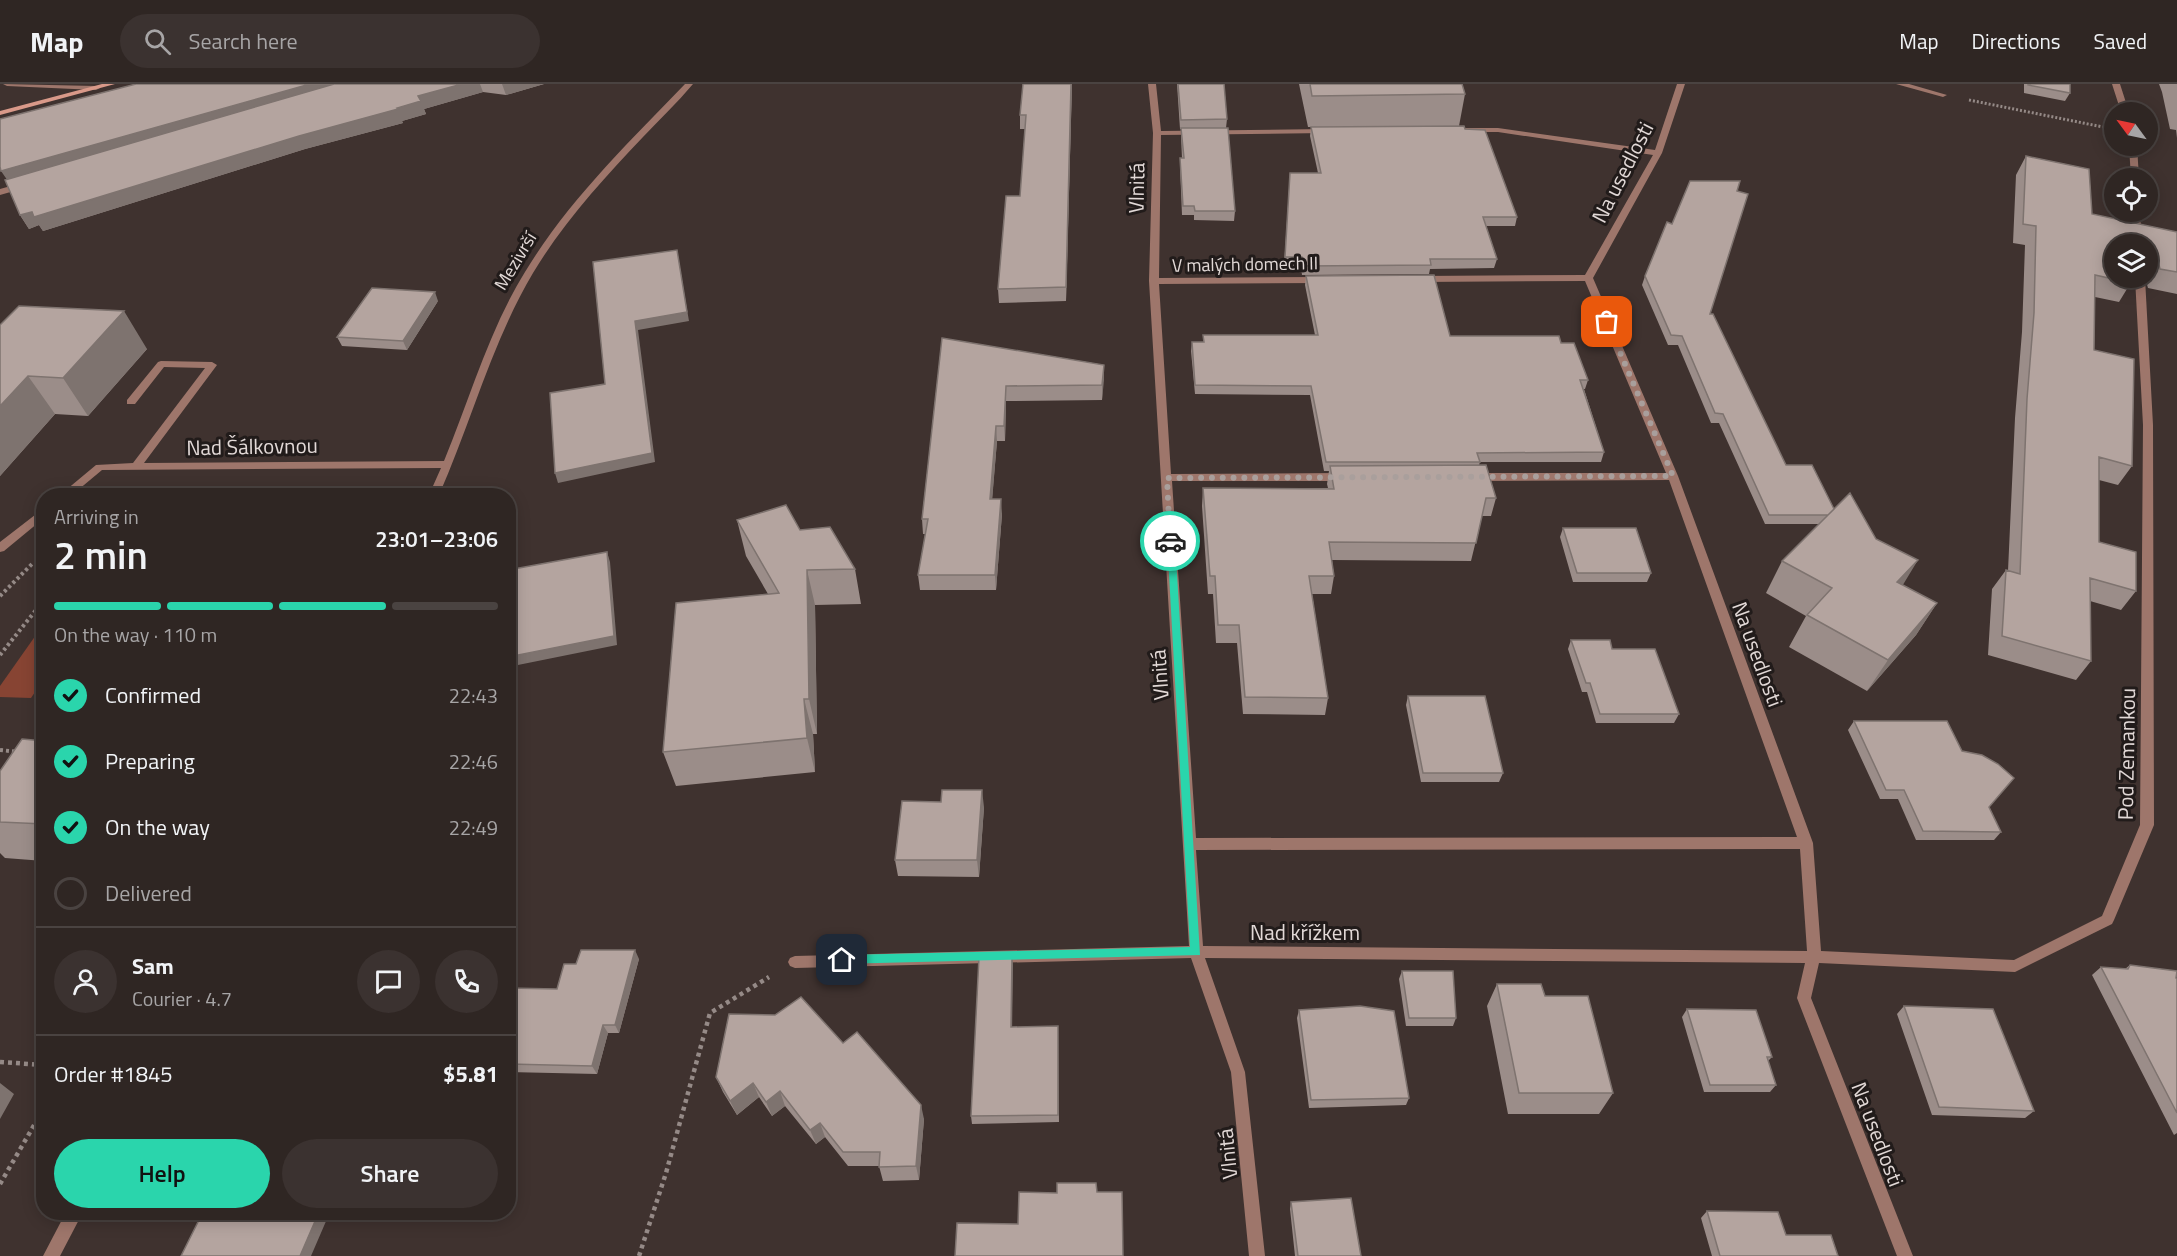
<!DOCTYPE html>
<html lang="en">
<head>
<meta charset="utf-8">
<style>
  body { margin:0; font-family:"Titillium Web",sans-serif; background:#3b3230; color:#f1f3f6; height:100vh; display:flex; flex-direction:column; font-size:22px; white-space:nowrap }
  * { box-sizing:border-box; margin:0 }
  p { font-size:20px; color:#a7a5a6 }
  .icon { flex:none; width:33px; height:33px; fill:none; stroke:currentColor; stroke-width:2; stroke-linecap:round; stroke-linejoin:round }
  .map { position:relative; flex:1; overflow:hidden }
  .sheet { position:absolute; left:36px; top:404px; width:480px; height:732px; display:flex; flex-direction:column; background:#2f2623; border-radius:24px; box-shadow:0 3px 15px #0003,0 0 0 2px #4a4341 }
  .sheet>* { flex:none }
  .needle { width:39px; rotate:303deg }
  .fabs { position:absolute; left:2104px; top:18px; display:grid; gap:12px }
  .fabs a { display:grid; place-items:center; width:54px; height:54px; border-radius:50%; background:#2f2623; box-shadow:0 3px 15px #0003,0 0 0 2px #4a4341; font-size:30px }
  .pin { position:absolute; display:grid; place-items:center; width:51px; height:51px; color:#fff; margin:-26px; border-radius:12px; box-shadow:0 3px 9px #0006 }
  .courier { position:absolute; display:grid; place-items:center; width:60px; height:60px; margin:-30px; border:4px solid #2ad5ac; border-radius:50%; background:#fff; color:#222; box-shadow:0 2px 8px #0007 }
  .headline em { font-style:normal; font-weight:600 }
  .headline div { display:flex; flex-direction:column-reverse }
  .headline { display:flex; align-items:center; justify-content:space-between; height:102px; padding:0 18px }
  h1 { font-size:39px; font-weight:600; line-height:45px }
  .bar { display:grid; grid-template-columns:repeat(4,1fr); gap:9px 6px; align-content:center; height:72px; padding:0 18px }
  .bar i { height:8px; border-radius:4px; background:#4a4341 }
  .bar .on { background:#2ad5ac }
  .bar p { grid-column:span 4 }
  .line { display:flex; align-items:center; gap:15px; padding:0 18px; border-top:2px solid #4a4341 }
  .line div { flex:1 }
  .round { display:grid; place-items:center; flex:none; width:63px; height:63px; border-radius:32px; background:#3b3230 }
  ol { padding:0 18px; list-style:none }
  li { display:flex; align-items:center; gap:18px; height:66px }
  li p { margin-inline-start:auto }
  li .icon { padding:6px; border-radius:50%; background:#2ad5ac; color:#111; stroke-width:4 }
  li:last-child { color:#a7a5a6 }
  li i { width:33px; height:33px; border:3px solid #4a4341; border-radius:50% }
  .action { display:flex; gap:12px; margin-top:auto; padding:12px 18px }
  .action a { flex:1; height:69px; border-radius:36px; background:#2ad5ac; color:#111; font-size:24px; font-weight:600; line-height:69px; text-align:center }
  .action a+a { background:#3b3230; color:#f1f3f6 }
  header { display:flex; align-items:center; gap:36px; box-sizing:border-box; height:84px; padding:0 30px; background:#2f2623; border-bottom:2px solid #4a4341 }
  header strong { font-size:28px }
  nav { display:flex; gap:33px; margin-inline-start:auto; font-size:21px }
  .search { width:420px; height:54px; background:#3b3230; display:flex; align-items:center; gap:15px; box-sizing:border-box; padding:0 21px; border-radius:33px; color:#a7a5a6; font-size:22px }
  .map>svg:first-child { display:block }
</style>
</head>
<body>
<header>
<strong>Map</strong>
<div class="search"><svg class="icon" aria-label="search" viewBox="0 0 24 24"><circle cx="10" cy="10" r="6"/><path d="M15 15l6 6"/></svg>Search here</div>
<nav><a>Map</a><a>Directions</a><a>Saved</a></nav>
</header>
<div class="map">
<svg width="2177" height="1172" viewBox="0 0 2177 1172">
  <rect width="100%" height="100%" fill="#3f322f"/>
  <!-- green -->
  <path fill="#874433" d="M43,541V596L31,614L0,613V602Z"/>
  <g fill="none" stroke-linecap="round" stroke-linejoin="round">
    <!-- path-far2 -->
    <path stroke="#958a87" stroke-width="3" stroke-dasharray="2 2" stroke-linecap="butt" d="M1969,16L2103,43"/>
    <!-- path-far1 -->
    <path stroke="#958a87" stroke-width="4" stroke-dasharray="3 3" stroke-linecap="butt" d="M0,512L32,480
      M0,571L44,516
      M39,660L44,653
      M0,666L19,668"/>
    <!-- path -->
    <path stroke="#958a87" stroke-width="4.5" stroke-dasharray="4 4" stroke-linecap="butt" d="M0,978L44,981
      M0,1100L44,1024
      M639,1172L666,1089L710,929L769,893"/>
    <!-- lane -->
    <path fill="#9e766b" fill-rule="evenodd" d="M3,0L96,2L100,4L96,6L7,2Z"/>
    <!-- street -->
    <path fill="#9e766b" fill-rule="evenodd" d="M685,0H693C677,19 659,36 643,53C603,95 563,139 533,189C492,258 471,339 439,411H429L441,384L102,386L72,411H60L96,381L133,379L205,284L164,283L135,320H127V316L158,278L161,277L212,278L217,281L144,379L444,377C470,314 489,246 525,188C568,117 628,59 685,0Z
      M1148,0H1156L1161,47L1326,45L1330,47L1326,49L1161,51L1159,194L1320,193L1325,196L1320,199L1159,200L1171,390L1344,389L1349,393L1344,397H1172L1196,754L1797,753L1669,396L1473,397L1468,393L1473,389H1666L1585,197L1419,198L1414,195L1419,192L1585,191L1653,71L1498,48H1466L1462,46L1466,44H1498L1655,66L1677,0H1685L1662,69L1593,194L1678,392L1813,759L1821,867L2014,876L2102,832L2140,741L2143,341L2135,194H2145L2153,341L2154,741L2114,836L2112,840L2015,888L1819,879L1811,914L1913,1172H1897L1797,914L1805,879L1205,874L1245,988L1265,1172H1249L1231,988L1191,874L795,884L790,882L788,878L790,874L795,872L1189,862L1149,197L1153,49ZM1800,765L1807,867L1203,862L1196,766Z
      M1896,0H1909L1947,11L1943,13Z
      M2112,0H2120L2129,28H2121Z
      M2129,62H2137L2139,94H2131Z
      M25,98L29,101L28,103L0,111V105Z
      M2132,128H2140L2142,160H2134Z
      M44,424V434L4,467L0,468V458Z
      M66,1128H83L60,1172H43Z"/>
    <!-- secondary -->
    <path fill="#d99989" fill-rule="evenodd" d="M102,0H115L0,31V27Z"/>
  </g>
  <!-- wall -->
  <path fill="#9b8d89" d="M136,0H544L506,11L483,8L424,25L426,30L402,37L403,39L305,65L43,147L39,141L29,145L20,131L7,95Z
    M1072,0L1066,217L999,219L998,205L1020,112L1025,45H1020V31Z
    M1177,0H1224L1227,35L1226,44L1235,127L1234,137L1194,136V131H1182L1180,83V74H1182L1181,53V45H1180Z
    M1299,0H1462L1465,10L1459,42L1465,45L1517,133L1515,142H1486L1497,175L1494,184L1430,185L1429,190L1302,191L1301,183L1284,182L1290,89H1318L1310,52L1311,43H1308Z
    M2024,0H2070V9L2065,17L2024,9Z
    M2159,0H2177V54L2176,46L2170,45L2162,8Z
    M2026,72L2092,130L2177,148V210L2148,204L2145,194H2148V160L2115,194H2138L2133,201L2130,200L2119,218L2095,213L2094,266L2132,382L2118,401L2099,396V458L2136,507L2121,526L2090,517L2091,577L2076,596L1988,571L1992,505L2006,486L2008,487L2015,334L2022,248L2025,161L2013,159L2016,91Z
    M1737,107L1710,230L1786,381L1834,425L1903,501L1937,519L1916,551L1867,607L1789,563L1806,532L1766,509L1782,477L1819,440H1765L1719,339H1711L1678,261H1668L1642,201L1645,192L1672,140Z
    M1306,192L1450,252L1561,259L1588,296L1585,305H1584L1604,368L1601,378H1480L1479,381L1496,414L1491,432H1482L1471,477L1332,476L1334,492L1331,510H1312L1328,614L1325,631L1243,630L1237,559H1216L1213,510H1208L1202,422L1203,404H1328L1327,400L1329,387H1324L1310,311L1195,310L1191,267L1192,258H1203V251H1315L1305,201Z
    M438,217L407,266L342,262L337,253Z
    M0,241L147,265L88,332L55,330L0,392Z
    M942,254L1104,281L1102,316L1006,317L1005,357H997L992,415L1002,430L996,506H920L918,491L926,450H923L922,435Z
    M737,436L800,446L855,485L861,520L815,521L817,650H813L815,688L676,702L663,668L768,510L746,472Z
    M1563,444L1651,489L1647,498H1573L1560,453Z
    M1571,556L1612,565L1679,630L1674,639H1596L1587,608H1582L1568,565Z
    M1408,612L1503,689L1499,698H1421L1406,621Z
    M1854,637L1989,723L2001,748L1994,756H1916L1898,715H1880L1848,646Z
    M44,657V777L5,774L0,769V687Z
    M984,723L979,793L898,792L895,776Z
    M1012,873V943L1058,942L1059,1038L972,1040L971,1032Z
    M639,875L619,949H608L597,990L508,988V904L557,905L576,880Z
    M2130,881L2177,895V1049L2174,1051L2092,891L2101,883L2125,885Z
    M1402,887L1456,934L1453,942H1406L1399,895Z
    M1497,900L1545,912L1613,1009L1599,1030H1508L1487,922Z
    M1904,922L2034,1027L2025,1034L1932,1031L1897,930Z
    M1687,925L1772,973L1768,977L1776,1001L1770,1008H1704L1682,933Z
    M1299,926L1409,1014L1406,1021L1309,1024L1297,934Z
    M843,959L924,1035L919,1096L883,1097L879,1082H848L825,1053L816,1060L785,1022L772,1032L759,1013L737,1031L723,1008L716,993Z
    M1291,1118L1361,1172H1295L1290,1125Z
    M1707,1127L1786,1151L1838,1172H1712L1701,1134Z"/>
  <!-- shaded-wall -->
  <path fill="#7e736f" d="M310,0H362L10,100L1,87Z
    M462,0H480L483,8L424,25L426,30L402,37L403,39L305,65L43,147L39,141L29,145L20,131L397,24L418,12Z
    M502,0H544L506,11Z
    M1071,0H1072L1066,217V203Z
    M677,166L689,237L638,246L655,378L558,399L555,389L652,369L635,237Z
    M435,208L438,217L407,266L403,257Z
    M124,227L147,265L88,332L63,294Z
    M1104,281V296L1102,316V301Z
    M28,292L55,330L0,392V322Z
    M1006,302V317L1005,357L1004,342Z
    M996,342L997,357L991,430L990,415Z
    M1001,415L1002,430L996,506L995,491Z
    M607,468L610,478L617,561L508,583V573Z
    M1918,476L1898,509L1897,498Z
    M807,486L815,521L817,650L809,615Z
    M1937,519L1916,551L1867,607L1888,576Z
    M804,615L813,650L815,688L807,654Z
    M982,706L984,723L979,793L977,776Z
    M635,866L639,875L619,949L615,941Z
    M1012,873L1013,881L1012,951L1011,943Z
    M603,941L608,949L597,990L592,982Z
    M0,999L14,1010L0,1035Z
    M753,999L759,1013L737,1031L730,1017Z
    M780,1007L785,1022L772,1032L766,1018Z
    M921,1021L924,1035L919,1096L916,1082Z
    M820,1039L825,1053L816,1060L810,1046Z
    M319,1128H330L311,1172H300Z"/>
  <!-- building -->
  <path fill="#b4a49f" stroke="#7e736f" stroke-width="1.5" d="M136,0H310L1,87L0,83V35Z
    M334,0H462L418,12L421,17L397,24L398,25L299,52L34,133L32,128L20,131L5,96Z
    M1023,0H1071L1066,203L998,205L1006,112H1020L1026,31H1020Z
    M1178,0H1224L1227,35L1181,36Z
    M1310,0H1462L1465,10L1312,12Z
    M2028,0H2070V9L2028,1Z
    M1464,42L1465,45L1485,46L1517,133H1483L1497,175H1430L1431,181L1304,182L1302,173H1285L1290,89H1321L1311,43Z
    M1181,44H1228L1235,127H1195L1194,122H1183L1180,74H1184Z
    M2026,72L2089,85L2092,130L2177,148V188L2160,185L2157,173H2148V160H2115V194H2131V199L2095,191L2094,266L2134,275L2132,382L2099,373V458L2136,468V507L2090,494L2091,577L2002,552L2006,486L2020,490L2027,315L2034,229L2036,142L2023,140Z
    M1690,97H1740L1737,107L1748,110L1710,230H1713L1786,381H1812L1834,425L1828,431H1769L1723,330L1715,329L1682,252L1671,251L1645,192L1667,138L1672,140Z
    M677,166L687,228L635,237L652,369L555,389L550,309L605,300L593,178Z
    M1434,191L1450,252H1559L1561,259H1574L1588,296H1580L1604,368L1477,369L1480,378H1326L1311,302L1195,301L1192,258H1204L1203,251H1318L1306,192Z
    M372,204L435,208L403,257L337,253Z
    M19,222L124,227L63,294L28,292L0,322V241Z
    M942,254L1104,281L1102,301L1006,302L1004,342H996L990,415H1001L995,491H918L928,435H922Z
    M1486,381L1496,414H1486L1476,459L1329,458L1334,492H1309L1328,614L1245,613L1239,541H1218L1215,492H1210L1203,404L1334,405L1330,382Z
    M1850,409L1876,455L1918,476L1897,498L1937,519L1888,576L1807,531L1832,504L1782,477Z
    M786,421L800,446L830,443L855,485L807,486L809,615H804L807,654L663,668L676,519L779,509L737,436Z
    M1563,444H1636L1651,489H1577Z
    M607,468L614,552L508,573V486Z
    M1571,556H1610L1612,565H1655L1679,630H1600L1590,599H1586Z
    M1408,612H1485L1503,689H1423Z
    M1854,637H1947L1962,667L1982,671L1998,680L2014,694L1989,723L2001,748L1923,747L1904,706H1886Z
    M22,655L44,657V740L0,738V687Z
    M942,706H982L977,776H895L902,717L941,718Z
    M581,866H635L615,941H603L592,982L508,980V904L557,905L564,880H576Z
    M979,873H1012L1011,943L1058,942V1031L971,1032Z
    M2130,881L2177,887L2176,894L2177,895V1029L2101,883L2128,885Z
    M1402,887H1453L1456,934H1409Z
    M1497,900H1541L1545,912H1588L1613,1009H1519Z
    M801,913L843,959L857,948L921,1021L916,1082L879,1083L880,1068H843L820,1039L810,1046L780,1007L766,1018L753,999L730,1017L716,993L729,930L775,931Z
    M1360,922L1394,927L1409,1014L1311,1016L1299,926Z
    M1904,922L1993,925L2034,1027L1939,1023Z
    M1687,925L1756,926L1772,973H1767L1776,1001H1710Z
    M1057,1099H1096L1097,1108H1122L1123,1172H955L957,1139L1018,1140L1019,1108L1057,1109Z
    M1351,1114L1361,1172H1298L1291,1118Z
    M1707,1127L1778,1128L1786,1151H1831L1838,1172H1720Z
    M203,1128H319L300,1172H181Z"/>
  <!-- route -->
  <path fill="#2ad5ac" d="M1167,455L1175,457L1200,871L838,880V873L842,871L1190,863Z"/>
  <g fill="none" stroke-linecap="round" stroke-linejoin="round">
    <!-- done -->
    <path stroke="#a99f9c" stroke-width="6" stroke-dasharray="0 10.8" d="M1170,457L1167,394L1673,392L1607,238"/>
  </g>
  <g text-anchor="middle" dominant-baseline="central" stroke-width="6" stroke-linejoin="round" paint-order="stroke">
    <!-- far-street labels -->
    <g font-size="18" fill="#e2d9d7" stroke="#211b1a">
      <text transform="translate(515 177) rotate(-59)">Mezivrší</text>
      <text transform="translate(1245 180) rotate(-1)">V malých domech II</text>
    </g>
    <!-- street labels -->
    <g font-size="21" fill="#e2d9d7" stroke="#211b1a">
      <text transform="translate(1622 88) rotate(-63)">Na usedlosti</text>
      <text transform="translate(1136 104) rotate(-89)">Vlnitá</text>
      <text transform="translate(252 362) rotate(-1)">Nad Šálkovnou</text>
      <text transform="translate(1758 570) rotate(70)">Na usedlosti</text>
      <text transform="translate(1159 591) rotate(-94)">Vlnitá</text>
      <text transform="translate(2126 670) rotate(-89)">Pod Zemankou</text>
      <text x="1305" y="848">Nad křížkem</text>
      <text transform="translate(1878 1050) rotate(69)">Na usedlosti</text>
      <text transform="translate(1227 1070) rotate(-96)">Vlnitá</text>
    </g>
  </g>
</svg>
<div class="fabs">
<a><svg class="needle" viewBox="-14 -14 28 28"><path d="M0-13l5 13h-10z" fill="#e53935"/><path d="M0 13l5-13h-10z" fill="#a7a5a6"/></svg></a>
<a><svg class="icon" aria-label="locate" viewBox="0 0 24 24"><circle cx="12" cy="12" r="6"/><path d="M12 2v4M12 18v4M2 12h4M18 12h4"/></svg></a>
<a><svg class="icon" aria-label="layers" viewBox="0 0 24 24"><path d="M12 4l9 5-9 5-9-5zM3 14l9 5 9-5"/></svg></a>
</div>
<div class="pin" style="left:1607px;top:238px;background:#ea580c"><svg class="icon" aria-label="bag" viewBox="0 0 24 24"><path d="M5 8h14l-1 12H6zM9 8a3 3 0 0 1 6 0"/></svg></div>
<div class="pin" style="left:842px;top:876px;background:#1f2937"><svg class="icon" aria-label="home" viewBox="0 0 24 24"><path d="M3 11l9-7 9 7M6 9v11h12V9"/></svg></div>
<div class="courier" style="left:1170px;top:457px"><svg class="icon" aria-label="car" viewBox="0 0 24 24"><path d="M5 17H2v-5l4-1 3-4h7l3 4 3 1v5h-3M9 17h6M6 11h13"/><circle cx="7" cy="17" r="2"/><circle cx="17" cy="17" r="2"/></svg></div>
<section class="sheet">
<div class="headline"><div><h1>2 min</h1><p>Arriving in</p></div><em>23:01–23:06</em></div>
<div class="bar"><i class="on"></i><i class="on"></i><i class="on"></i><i></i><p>On the way · 110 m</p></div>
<ol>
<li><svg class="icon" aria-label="check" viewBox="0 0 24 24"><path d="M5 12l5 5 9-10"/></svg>Confirmed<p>22:43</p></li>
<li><svg class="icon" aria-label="check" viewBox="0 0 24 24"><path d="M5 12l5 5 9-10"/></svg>Preparing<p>22:46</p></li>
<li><svg class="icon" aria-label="check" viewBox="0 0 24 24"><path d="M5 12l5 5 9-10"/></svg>On the way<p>22:49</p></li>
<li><i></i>Delivered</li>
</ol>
<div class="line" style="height:108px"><a class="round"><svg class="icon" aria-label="person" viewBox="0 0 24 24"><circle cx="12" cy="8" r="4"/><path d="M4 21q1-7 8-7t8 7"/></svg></a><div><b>Sam</b><p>Courier · 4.7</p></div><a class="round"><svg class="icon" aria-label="chat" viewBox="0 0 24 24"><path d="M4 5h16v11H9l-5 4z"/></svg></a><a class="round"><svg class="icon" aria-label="phone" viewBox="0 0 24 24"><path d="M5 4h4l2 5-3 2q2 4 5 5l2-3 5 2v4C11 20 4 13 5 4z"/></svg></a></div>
<div class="line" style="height:78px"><div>Order #1845</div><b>$5.81</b></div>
<div class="action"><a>Help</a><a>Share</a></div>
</section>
</div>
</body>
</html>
